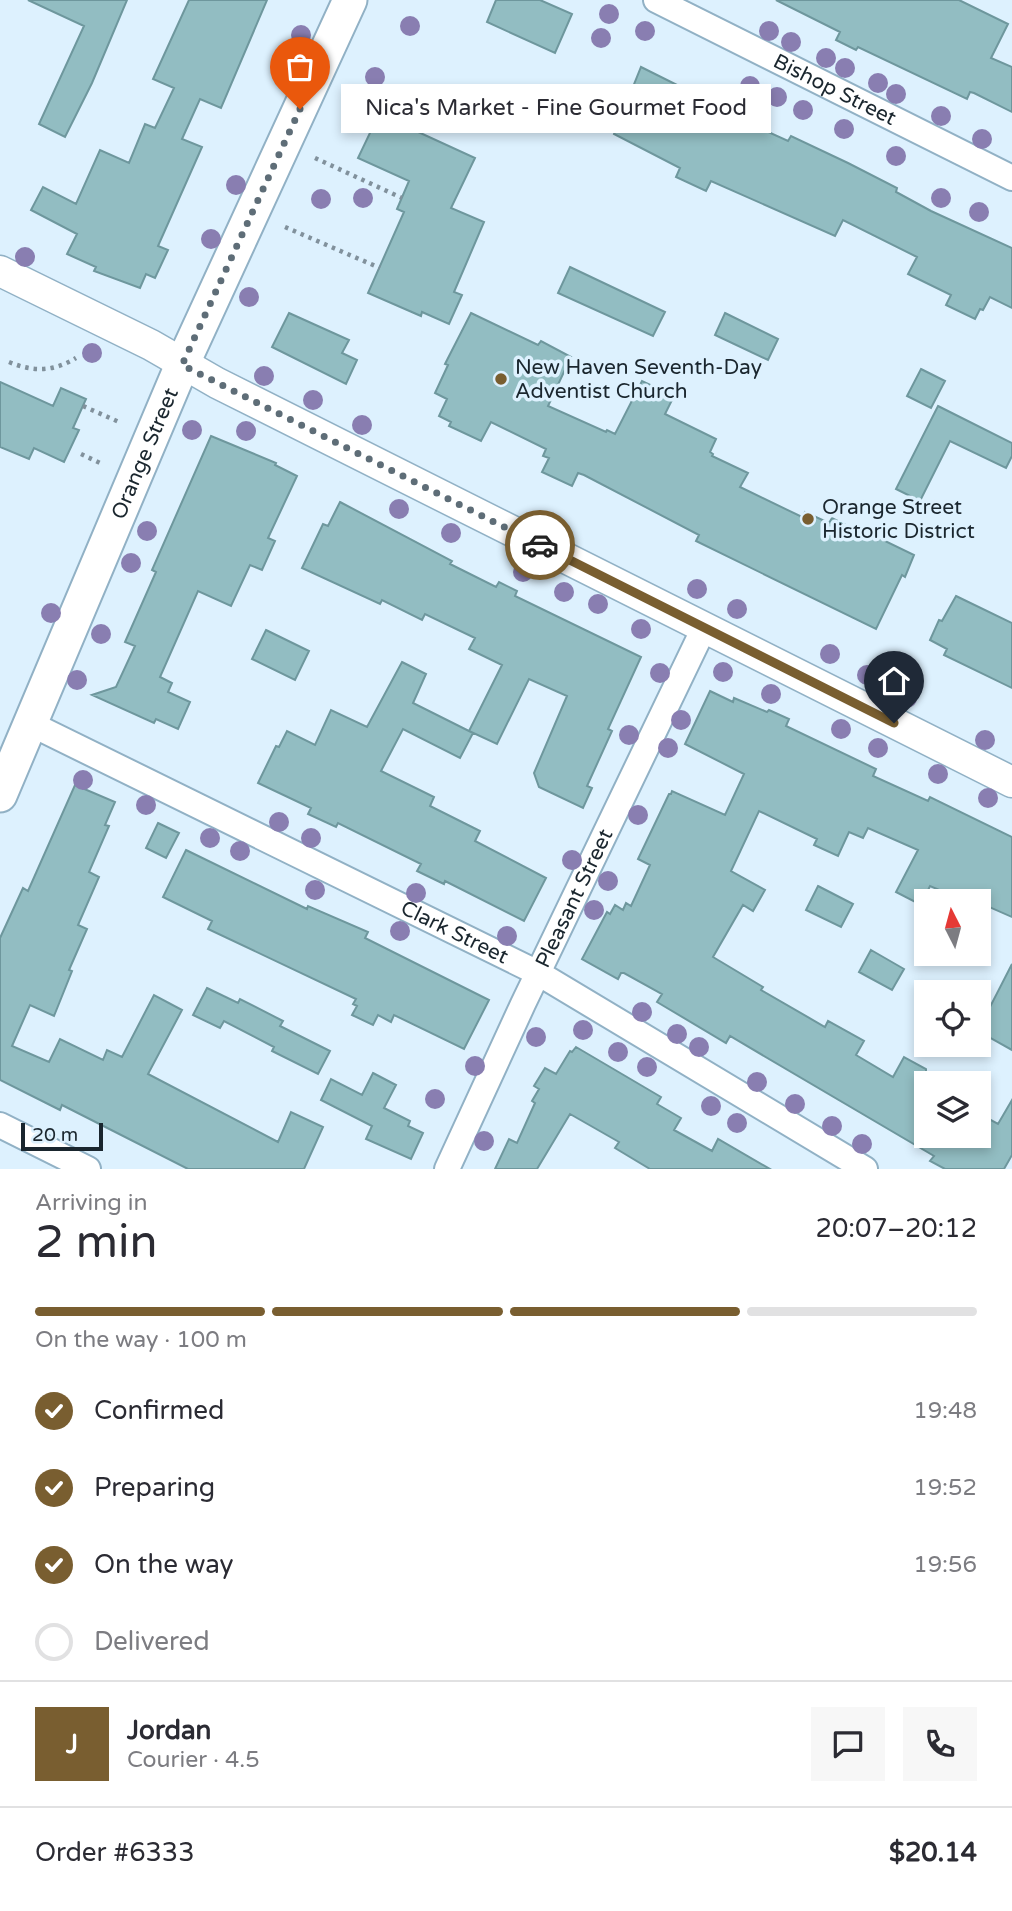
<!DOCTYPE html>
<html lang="en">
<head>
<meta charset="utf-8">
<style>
  body { margin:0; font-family:"Varela Round",sans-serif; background:#f7f7f7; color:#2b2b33; height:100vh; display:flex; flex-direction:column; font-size:26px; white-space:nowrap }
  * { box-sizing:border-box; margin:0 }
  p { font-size:23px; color:#7c7c81 }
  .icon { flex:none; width:38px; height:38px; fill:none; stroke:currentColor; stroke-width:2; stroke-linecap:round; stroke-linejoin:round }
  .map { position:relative; height:1169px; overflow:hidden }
  .details { display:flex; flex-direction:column; background:#fff; flex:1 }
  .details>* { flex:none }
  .needle { width:46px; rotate:354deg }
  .fabs { position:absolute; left:914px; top:889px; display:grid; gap:14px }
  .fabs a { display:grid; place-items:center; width:77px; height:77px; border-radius:0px; background:#fff; box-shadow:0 4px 10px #0003; font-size:35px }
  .scale { position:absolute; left:21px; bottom:18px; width:82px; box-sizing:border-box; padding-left:7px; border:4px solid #1a262e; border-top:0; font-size:19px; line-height:24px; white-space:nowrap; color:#1a262e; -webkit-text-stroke:5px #ddf1fe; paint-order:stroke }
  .pin { position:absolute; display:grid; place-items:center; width:60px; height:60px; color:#fff; margin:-72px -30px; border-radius:50% 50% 50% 0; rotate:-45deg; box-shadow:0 0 7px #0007 }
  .pin .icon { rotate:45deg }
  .courier { position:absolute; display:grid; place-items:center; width:70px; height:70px; margin:-35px; border:5px solid #795e30; border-radius:50%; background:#fff; color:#222; box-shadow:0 2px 9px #0007 }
  .bubble { position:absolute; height:49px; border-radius:0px; background:#fff; box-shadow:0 4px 10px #0003; font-size:23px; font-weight:600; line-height:49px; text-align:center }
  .summary em { font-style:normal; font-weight:600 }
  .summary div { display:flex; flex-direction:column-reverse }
  .summary { display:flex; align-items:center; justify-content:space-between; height:119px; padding:0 35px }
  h1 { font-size:46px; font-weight:600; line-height:52px }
  .bar { display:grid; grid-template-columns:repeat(4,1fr); gap:10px 7px; align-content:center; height:84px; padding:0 35px }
  .bar i { height:9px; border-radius:5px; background:#e1e1e2 }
  .bar .active { background:#795e30 }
  .bar p { grid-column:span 4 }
  .line { display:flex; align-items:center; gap:18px; padding:0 35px; border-top:2px solid #e1e1e2 }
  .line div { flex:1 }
  .round { display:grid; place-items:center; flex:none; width:74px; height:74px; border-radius:0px; background:#f7f7f7 }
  ol { padding:0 35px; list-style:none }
  li { display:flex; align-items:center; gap:21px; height:77px }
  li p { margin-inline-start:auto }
  li .icon { padding:7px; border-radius:50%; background:#795e30; color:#fff; stroke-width:4 }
  li:last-child { color:#7c7c81 }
  li i { width:38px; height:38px; border:4px solid #e1e1e2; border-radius:50% }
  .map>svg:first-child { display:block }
</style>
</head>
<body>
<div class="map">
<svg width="1012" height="1169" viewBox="0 0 1012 1169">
  <rect width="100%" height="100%" fill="#ddf1fe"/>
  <!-- building -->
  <path fill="#92bdc2" stroke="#6e979d" stroke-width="2" d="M28,0H127L92,83L65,137L39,124L84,26Z
    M189,0H267L221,108L200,99L182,139L202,147L158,246L168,250L155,278L146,274L140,288L94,271L96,267L67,254L77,234L31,210L43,187L76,204L100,150L129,163L145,124L155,128L174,88L153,79Z
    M496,0H540L572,14L555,53L487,22Z
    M776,0H959L1008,24L991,58L1012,67V112L974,93L970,92L967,99L858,47L856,50L836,40L840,32Z
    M641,67L713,103L716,96L736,105L731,115L788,141L791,136L848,163L897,188L896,192L898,193L931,211L1012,248V308L990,297L983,310L980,309L975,319L946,305L951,295L908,274L917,257L843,220L835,236L711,181L706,191L676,177L680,168L614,134Z
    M379,114L475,158L451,208L484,222L454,292L462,295L449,324L422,312L421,316L368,293L404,212L397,209L409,181L358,158Z
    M570,267L665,312L653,336L558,293Z
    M289,313L349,340L342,353L357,360L346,384L272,347Z
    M471,313L538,345L541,341L571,357L548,406L606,432L607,430L615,434L642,381L674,396L665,414L716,439L710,452L713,454L712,456L748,473L740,487L802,517L805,512L829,523L832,518L877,541L879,538L914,555L905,577L902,575L876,629L696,541L699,535L584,475L578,473L572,486L542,472L549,458L543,456L546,449L491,422L481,441L449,426L451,422L439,416L447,399L435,393L448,365L445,364Z
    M725,313L778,339L768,360L715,335Z
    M921,369L945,381L931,408L907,396Z
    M0,382L53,406L61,388L86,399L73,428L79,430L64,462L34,448L29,459L0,447Z
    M938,406L1012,443V456L1006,468L950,441L920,501L896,489Z
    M211,436L276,463L275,465L297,476L268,538L275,541L262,570L250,565L231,606L198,591L160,677L172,683L168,692L190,702L178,729L156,719L154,723L92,695L116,687L135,646L125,642L156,572L152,570Z
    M340,502L452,561L450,564L496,587L499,582L517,591L515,596L641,657L608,729L612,731L587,786L592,788L583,808L539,787L534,773L567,696L529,679L497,744L469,731L502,665L469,649L475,638L425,614L422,620L382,600L380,604L302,568L323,524L328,526Z
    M956,596L1012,623V688L944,655L947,649L930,640L939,620L942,621Z
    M266,630L309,651L295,680L252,659Z
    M402,662L426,674L413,703L473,733L460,758L403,729L381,771L434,797L430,806L480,831L475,841L546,878L524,921L445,881L444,884L417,871L421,864L338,823L336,827L308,814L311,808L258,783L276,746L279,747L287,731L315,745L331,710L367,727Z
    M710,691L733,702L734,698L767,712L769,710L789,719L786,726L876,769L873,776L928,801L930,797L1012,837V917L953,891L951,895L930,886L921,905L896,892L918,850L868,828L863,838L849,832L838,856L814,845L817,839L759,811L731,871L765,890L753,911L743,905L713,957L763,987L761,990L825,1027L828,1021L864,1041L856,1055L893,1077L904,1057L926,1069V1136H978V1113L998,1124L1012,1100V1155L1004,1169H945L930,1161L934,1156L730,1036L726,1043L657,1002L662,994L624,973H621L618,979L582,959L607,912L610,914L615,905L623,910L626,903L631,906L650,865L638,859L669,794H671L672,791L725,815L744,774L685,744Z
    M75,785L115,802L105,825L109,826L89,872L99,877L78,925L87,929L69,970L72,971L54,1016L30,1005L12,1046L49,1062L60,1039L103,1060L107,1050L122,1057L154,995L182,1010L148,1074L278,1142L291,1112L323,1127L304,1169H188L62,1105L60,1110L0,1080V938L23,888L28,891Z
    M158,823L179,833L166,858L146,848Z
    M186,850L307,909L308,906L368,932L365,938L489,1000L464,1049L394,1015L391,1022L378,1015L373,1025L352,1015L357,1006L353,1004L356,999L208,929L212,921L163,897Z
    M818,886L853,904L841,927L806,910Z
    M871,950L904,969L892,990L859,972Z
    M1012,964V1050L978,1031V1001L990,1007Z
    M207,988L238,1003L240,999L283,1021L280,1026L330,1051L318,1074L272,1051L274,1047L224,1021L220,1028L193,1015Z
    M576,1047L661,1097L657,1104L681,1118L674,1130L712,1151L718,1139L770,1169H650L615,1148L619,1142L570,1114L537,1169H495L509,1139L517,1143L535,1103L532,1101L539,1089L534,1086L545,1068L556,1074L570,1051L572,1052Z
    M373,1073L396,1085L384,1108L410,1121L408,1126L423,1133L411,1159L366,1139L372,1126L321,1100L331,1079L362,1095Z"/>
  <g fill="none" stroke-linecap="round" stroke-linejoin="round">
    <defs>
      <g id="minor">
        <path id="s1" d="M656,0L1012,178"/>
        <path id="s2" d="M31,724L538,973L865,1169"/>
        <path d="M0,1125L88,1169"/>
        <path id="s3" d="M447,1169L523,1004L704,628"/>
      </g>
      <path id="tertiary" d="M0,271L151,345L217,383L1012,782"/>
      <g id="secondary">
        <path id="s4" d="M0,795L182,365L350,0"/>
      </g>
    </defs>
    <!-- minor casing -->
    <use href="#minor" stroke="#91b1c5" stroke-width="28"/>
    <!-- tertiary casing -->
    <use href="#tertiary" stroke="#91b1c5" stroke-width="33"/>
    <!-- secondary casing -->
    <use href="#secondary" stroke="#91b1c5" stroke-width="37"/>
    <!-- path -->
    <path stroke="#81919c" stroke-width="4.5" stroke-dasharray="3.5 5" stroke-linecap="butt" d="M315,158L402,198
      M285,227L380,268
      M9,362C33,372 53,372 76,358
      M83,406L119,422
      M81,454L100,463"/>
    <!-- minor -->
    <use href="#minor" stroke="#fff" stroke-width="24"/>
    <!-- tertiary -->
    <use href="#tertiary" stroke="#fff" stroke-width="30"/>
    <!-- secondary -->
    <use href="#secondary" stroke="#fff" stroke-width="33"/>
  </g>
  <!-- trees -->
  <g fill="#897eb1">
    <circle cx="609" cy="14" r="10"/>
    <circle cx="410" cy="26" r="10"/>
    <circle cx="645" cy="31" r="10"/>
    <circle cx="769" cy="31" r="10"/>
    <circle cx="301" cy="35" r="10"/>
    <circle cx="601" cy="38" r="10"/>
    <circle cx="791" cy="42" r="10"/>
    <circle cx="826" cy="58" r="10"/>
    <circle cx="845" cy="68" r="10"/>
    <circle cx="375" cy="77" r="10"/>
    <circle cx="878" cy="83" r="10"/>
    <circle cx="750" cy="86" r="10"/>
    <circle cx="896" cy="94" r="10"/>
    <circle cx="777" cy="97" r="10"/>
    <circle cx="803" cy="110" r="10"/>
    <circle cx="941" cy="116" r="10"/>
    <circle cx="844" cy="129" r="10"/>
    <circle cx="982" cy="139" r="10"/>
    <circle cx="896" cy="156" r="10"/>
    <circle cx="236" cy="185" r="10"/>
    <circle cx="363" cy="198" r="10"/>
    <circle cx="941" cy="198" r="10"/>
    <circle cx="321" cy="199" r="10"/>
    <circle cx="979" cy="212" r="10"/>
    <circle cx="211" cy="239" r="10"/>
    <circle cx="25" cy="257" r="10"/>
    <circle cx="249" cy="297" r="10"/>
    <circle cx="92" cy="353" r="10"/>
    <circle cx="264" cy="376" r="10"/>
    <circle cx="313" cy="400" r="10"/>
    <circle cx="362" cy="425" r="10"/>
    <circle cx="192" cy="430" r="10"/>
    <circle cx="246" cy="431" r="10"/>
    <circle cx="399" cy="509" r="10"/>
    <circle cx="147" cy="531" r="10"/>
    <circle cx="451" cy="533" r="10"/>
    <circle cx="131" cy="563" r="10"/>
    <circle cx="523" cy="572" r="10"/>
    <circle cx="697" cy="589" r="10"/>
    <circle cx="564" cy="592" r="10"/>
    <circle cx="598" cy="604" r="10"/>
    <circle cx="737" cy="609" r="10"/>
    <circle cx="51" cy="613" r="10"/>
    <circle cx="641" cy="629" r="10"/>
    <circle cx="101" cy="634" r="10"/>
    <circle cx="830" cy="654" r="10"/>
    <circle cx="723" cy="672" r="10"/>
    <circle cx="660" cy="673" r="10"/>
    <circle cx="867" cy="675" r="10"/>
    <circle cx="77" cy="680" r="10"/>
    <circle cx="771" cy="694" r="10"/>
    <circle cx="907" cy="698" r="10"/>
    <circle cx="681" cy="720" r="10"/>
    <circle cx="841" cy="729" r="10"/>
    <circle cx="629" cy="735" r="10"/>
    <circle cx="985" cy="740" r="10"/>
    <circle cx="668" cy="748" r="10"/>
    <circle cx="878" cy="748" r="10"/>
    <circle cx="938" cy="774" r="10"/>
    <circle cx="83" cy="780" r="10"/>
    <circle cx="988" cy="798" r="10"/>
    <circle cx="146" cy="805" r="10"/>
    <circle cx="638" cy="815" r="10"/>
    <circle cx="279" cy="822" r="10"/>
    <circle cx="210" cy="838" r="10"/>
    <circle cx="311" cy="838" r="10"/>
    <circle cx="240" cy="851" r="10"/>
    <circle cx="572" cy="860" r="10"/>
    <circle cx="608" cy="881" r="10"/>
    <circle cx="315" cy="890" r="10"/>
    <circle cx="416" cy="893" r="10"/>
    <circle cx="594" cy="910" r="10"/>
    <circle cx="400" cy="931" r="10"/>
    <circle cx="507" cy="936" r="10"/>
    <circle cx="642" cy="1012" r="10"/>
    <circle cx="583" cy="1030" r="10"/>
    <circle cx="677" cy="1034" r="10"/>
    <circle cx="536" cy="1037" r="10"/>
    <circle cx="699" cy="1047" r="10"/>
    <circle cx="618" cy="1052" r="10"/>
    <circle cx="475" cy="1066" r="10"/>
    <circle cx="647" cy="1067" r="10"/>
    <circle cx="757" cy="1082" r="10"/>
    <circle cx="435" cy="1099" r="10"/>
    <circle cx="795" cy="1104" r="10"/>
    <circle cx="711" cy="1106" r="10"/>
    <circle cx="737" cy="1123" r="10"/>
    <circle cx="832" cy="1126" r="10"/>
    <circle cx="484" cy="1141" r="10"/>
    <circle cx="862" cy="1144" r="10"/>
  </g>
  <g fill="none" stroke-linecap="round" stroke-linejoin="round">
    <!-- done -->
    <path stroke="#5e6d77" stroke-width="7" stroke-dasharray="0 12.6" d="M300,109L182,365L540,545"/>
    <!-- route -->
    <path stroke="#795e30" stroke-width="9" d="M540,545L894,723"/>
  </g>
  <!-- markers -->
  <g fill="#795e30" stroke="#ddf1fe" stroke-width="2.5">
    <circle cx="501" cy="379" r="7"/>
    <circle cx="808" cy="519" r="7"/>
  </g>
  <g text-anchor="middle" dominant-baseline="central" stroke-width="7" stroke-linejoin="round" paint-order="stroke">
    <!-- street labels -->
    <g font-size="21" fill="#1a262e" stroke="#ddf1fe">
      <text stroke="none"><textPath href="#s1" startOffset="200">Bishop Street</textPath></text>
      <text stroke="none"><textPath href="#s4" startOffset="371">Orange Street</textPath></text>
      <text stroke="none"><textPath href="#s3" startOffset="299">Pleasant Street</textPath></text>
      <text stroke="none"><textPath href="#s2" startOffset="472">Clark Street</textPath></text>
    </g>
    <!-- poi labels -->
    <g font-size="21" fill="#1a262e" stroke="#ddf1fe" text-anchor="start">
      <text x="515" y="367">New Haven Seventh-Day<tspan x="515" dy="24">Adventist Church</tspan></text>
      <text x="822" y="507">Orange Street<tspan x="822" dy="24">Historic District</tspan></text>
    </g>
  </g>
</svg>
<div class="fabs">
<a><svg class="needle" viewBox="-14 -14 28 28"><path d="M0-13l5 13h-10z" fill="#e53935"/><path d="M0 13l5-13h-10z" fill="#7c7c81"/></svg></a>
<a><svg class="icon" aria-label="locate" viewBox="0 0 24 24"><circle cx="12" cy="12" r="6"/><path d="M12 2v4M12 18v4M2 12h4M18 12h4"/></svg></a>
<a><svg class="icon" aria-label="layers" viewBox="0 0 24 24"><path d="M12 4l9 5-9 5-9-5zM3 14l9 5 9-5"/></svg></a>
</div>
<div class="scale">20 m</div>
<div class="pin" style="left:300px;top:109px;background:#ea580c"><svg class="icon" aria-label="bag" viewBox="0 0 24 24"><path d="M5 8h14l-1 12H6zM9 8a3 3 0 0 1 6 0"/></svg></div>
<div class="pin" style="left:894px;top:723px;background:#1f2937"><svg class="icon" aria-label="home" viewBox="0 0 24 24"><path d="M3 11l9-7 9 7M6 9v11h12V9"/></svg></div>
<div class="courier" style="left:540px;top:545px"><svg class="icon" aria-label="car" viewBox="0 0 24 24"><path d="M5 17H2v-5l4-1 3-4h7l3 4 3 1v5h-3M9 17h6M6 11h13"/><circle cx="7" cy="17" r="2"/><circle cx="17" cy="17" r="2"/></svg></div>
<div class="bubble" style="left:341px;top:84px;width:430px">Nica's Market - Fine Gourmet Food</div>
</div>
<section class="details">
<div class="summary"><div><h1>2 min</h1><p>Arriving in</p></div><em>20:07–20:12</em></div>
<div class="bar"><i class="active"></i><i class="active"></i><i class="active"></i><i></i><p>On the way · 100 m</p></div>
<ol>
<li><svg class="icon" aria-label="check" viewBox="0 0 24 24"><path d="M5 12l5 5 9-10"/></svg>Confirmed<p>19:48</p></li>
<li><svg class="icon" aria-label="check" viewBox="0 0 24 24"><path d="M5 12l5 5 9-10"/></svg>Preparing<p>19:52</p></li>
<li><svg class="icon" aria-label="check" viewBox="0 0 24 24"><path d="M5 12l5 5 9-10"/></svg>On the way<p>19:56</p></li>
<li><i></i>Delivered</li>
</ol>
<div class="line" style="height:126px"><b class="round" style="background:#795e30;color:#fff">J</b><div><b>Jordan</b><p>Courier · 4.5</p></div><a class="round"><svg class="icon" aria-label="chat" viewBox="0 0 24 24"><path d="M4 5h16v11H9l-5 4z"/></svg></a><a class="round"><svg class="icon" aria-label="phone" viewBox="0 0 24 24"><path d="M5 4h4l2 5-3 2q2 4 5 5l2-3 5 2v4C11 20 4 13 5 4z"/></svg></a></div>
<div class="line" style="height:91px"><div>Order #6333</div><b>$20.14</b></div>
</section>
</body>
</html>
